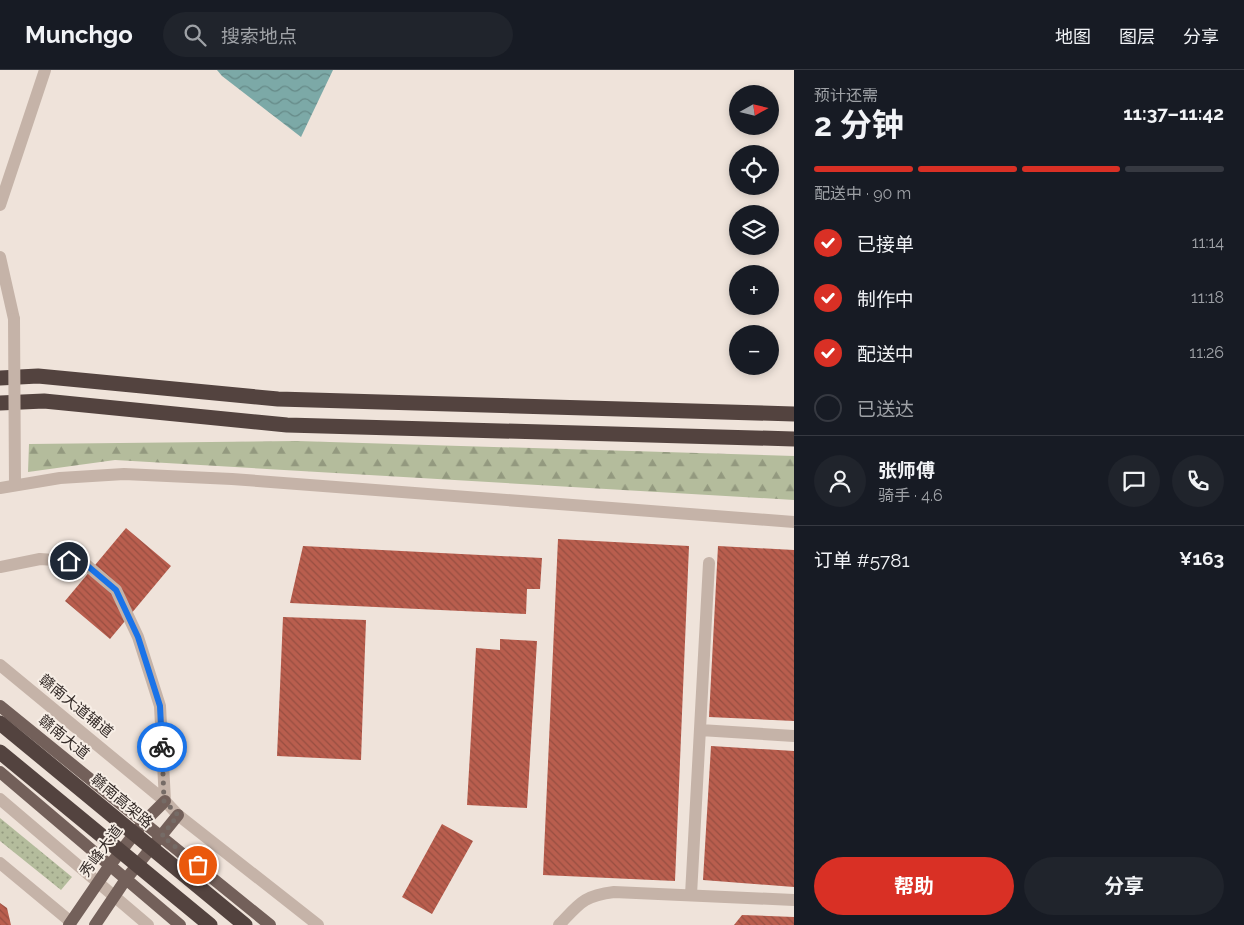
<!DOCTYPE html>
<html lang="zh">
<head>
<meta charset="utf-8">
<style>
  body { margin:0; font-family:Raleway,"Noto Sans SC",sans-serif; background:#20242c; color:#f1f3f6; height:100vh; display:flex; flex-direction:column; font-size:19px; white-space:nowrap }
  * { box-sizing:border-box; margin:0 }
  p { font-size:16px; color:#9ea1a6 }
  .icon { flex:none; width:28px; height:28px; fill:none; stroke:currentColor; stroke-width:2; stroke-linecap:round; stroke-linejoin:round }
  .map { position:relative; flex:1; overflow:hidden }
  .sheet { display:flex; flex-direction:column; background:#171b24; width:450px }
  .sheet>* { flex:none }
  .needle { width:32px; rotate:82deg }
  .buttons { position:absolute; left:729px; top:15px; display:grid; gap:10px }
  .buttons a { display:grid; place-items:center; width:50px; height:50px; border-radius:50%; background:#171b24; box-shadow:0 2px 8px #0003; font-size:25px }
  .pin { position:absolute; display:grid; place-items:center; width:42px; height:42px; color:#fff; margin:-21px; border:2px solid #fff; border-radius:50%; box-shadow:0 1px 5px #0007 }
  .courier { position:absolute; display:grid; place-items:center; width:50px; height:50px; margin:-25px; border:4px solid #1a73e8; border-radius:50%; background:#fff; color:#222; box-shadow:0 1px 6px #0007 }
  .summary em { font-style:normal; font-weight:700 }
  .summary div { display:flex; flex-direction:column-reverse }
  .summary { display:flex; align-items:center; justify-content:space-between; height:85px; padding:0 20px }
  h1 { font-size:32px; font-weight:700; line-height:38px }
  .bar { display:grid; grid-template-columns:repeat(4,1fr); gap:8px 5px; align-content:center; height:60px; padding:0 20px }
  .bar i { height:6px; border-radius:4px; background:#363941 }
  .bar .on { background:#d93025 }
  .bar p { grid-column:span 4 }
  .line { display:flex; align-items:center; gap:12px; padding:0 20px; border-top:1px solid #363941 }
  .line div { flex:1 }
  .round { display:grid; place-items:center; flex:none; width:52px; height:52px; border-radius:26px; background:#20242c }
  ol { padding:0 20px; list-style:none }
  li { display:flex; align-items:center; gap:15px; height:55px }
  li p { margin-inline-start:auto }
  li .icon { padding:5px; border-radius:50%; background:#d93025; color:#fff; stroke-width:4 }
  li:last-child { color:#9ea1a6 }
  li i { width:28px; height:28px; border:2px solid #363941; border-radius:50% }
  .cta { display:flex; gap:10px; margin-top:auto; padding:10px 20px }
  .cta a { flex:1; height:58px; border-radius:30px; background:#d93025; color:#fff; font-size:20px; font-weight:700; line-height:58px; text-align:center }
  .cta a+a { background:#20242c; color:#f1f3f6 }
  header { display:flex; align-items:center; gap:30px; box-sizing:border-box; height:70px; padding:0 25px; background:#171b24; border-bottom:1px solid #363941 }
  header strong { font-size:24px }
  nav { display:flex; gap:28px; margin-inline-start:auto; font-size:18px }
  .search { width:350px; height:45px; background:#20242c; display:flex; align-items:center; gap:12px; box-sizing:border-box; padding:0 18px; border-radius:28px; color:#9ea1a6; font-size:19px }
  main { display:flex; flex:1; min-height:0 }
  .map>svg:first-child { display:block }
</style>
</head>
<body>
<header>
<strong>Munchgo</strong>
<div class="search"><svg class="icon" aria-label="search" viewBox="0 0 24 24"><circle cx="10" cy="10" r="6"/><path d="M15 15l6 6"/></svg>搜索地点</div>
<nav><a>地图</a><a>图层</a><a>分享</a></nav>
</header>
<main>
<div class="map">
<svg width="794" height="855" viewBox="0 0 794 855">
  <defs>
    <pattern id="green-dots" width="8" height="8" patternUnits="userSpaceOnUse" patternTransform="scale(1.25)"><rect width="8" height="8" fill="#b4bc9c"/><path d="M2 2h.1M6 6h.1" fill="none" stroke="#93997f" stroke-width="1.8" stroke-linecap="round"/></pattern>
    <pattern id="forest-firs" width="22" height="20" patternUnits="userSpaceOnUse" patternTransform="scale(1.25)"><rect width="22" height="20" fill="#b4bc9c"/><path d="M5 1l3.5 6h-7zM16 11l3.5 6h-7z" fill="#93997f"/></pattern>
    <pattern id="water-waves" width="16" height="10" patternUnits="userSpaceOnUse" patternTransform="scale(1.25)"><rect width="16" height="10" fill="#7ca9a7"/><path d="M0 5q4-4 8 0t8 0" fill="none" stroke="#668a88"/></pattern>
    <pattern id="building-back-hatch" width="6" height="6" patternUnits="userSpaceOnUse" patternTransform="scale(1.25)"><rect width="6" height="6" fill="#b95e4e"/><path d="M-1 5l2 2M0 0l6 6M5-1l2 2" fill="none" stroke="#974e41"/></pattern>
  </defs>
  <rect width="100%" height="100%" fill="#efe3da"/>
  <!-- green -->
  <path fill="url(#green-dots)" d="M0,748L72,807L61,820L0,771Z"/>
  <!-- forest -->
  <path fill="url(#forest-firs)" d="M297,371L794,386V430L115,390L28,402L29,374Z"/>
  <!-- water -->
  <path fill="url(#water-waves)" d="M217,0H333L301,67L222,6Z"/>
  <!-- building -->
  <path fill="url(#building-back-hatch)" d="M126,458L171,496L110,569L65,531Z
    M558,469L689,476L675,811L543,805Z
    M303,476L542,488L540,519H527L526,544L290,533Z
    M718,476L794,480V651L709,647Z
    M283,547L366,550L361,690L277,686Z
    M500,569L537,571L527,738L467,735L476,578L500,580Z
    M711,676L794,681V817L703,810Z
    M442,754L473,771L432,844L402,827Z
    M0,833L7,838L11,855H0Z
    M742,845L794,847V855H734Z"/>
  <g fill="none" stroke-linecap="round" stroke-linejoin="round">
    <!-- minor -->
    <path stroke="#c5b3a8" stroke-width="12" d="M0,135L45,0
      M0,187L14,249
      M0,418L60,408L124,404L232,409L794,452
      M0,497L40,489L83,492L116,520L138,567L160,636L165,731
      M0,595L165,731L178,745L318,855
      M700,660L794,666
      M0,729L148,855
      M0,793L71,852
      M691,825L709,493
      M559,855C580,833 583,826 614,822L794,830"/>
    <!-- major -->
    <path stroke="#73605a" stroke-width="12" d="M0,636L270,855
      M0,702L180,855
      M69,855L110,795L143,753L165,731
      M95,855L126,809L178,745"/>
    <!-- highway -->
    <path stroke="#53433f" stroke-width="15" d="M0,308L38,306L278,329L794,344
      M0,333L44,331L287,355L794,369"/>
    <!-- minor-bridge -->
    <path stroke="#c5b3a8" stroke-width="12" d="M14,249L15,415"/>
    <!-- highway-bridge -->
    <path stroke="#53433f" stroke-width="15" d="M0,653L245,855
      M0,682L210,855"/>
  </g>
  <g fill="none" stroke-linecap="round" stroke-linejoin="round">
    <!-- done -->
    <path stroke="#756b66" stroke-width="5" stroke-dasharray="0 9" d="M162,677L164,731L178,745L162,766L198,795"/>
    <!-- route -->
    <path stroke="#1a73e8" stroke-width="6" d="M69,491L83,492L116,520L138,567L160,636L162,677"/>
  </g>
  <g text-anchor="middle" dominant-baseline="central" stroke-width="4" stroke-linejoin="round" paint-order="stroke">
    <!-- street labels -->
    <g font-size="15" fill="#332a27" stroke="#f7eee6">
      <text transform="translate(76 636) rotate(39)">赣南大道辅道</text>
      <text transform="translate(64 667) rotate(39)">赣南大道</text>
      <text transform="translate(122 731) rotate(40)">赣南高架路</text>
      <text transform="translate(101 781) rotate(-53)">秀峰大道</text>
    </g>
  </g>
</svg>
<div class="buttons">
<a><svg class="needle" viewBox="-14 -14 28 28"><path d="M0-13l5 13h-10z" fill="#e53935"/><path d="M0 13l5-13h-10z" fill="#9ea1a6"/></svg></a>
<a><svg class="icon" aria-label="locate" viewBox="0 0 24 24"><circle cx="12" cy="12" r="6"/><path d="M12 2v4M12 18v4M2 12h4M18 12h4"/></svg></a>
<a><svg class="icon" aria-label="layers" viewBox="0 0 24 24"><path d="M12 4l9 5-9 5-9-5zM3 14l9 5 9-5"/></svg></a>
<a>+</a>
<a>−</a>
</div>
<div class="pin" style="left:198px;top:795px;background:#ea580c"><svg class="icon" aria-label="bag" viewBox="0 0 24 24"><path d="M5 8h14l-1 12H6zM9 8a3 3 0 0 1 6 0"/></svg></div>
<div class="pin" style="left:69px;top:491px;background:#1f2937"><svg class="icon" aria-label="home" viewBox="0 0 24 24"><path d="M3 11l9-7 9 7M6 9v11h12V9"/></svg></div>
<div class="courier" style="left:162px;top:677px"><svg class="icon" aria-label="bike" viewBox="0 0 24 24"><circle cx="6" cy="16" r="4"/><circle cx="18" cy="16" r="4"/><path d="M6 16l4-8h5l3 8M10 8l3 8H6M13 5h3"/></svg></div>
</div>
<section class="sheet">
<div class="summary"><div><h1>2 分钟</h1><p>预计还需</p></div><em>11:37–11:42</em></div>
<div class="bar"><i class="on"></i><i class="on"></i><i class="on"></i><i></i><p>配送中 · 90 m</p></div>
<ol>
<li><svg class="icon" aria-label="check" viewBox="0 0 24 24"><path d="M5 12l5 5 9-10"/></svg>已接单<p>11:14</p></li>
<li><svg class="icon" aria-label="check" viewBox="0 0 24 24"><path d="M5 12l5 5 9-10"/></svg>制作中<p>11:18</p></li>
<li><svg class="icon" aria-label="check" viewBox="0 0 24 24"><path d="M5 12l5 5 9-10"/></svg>配送中<p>11:26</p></li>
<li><i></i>已送达</li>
</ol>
<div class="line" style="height:90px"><a class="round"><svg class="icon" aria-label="person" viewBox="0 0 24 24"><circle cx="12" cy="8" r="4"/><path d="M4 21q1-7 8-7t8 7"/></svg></a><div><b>张师傅</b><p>骑手 · 4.6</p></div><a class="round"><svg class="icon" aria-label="chat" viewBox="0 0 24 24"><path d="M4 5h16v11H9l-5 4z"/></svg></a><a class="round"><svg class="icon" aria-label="phone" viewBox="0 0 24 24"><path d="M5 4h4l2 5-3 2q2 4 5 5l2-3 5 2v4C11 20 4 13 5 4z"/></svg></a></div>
<div class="line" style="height:65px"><div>订单 #5781</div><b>¥163</b></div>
<div class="cta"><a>帮助</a><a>分享</a></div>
</section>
</main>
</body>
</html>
